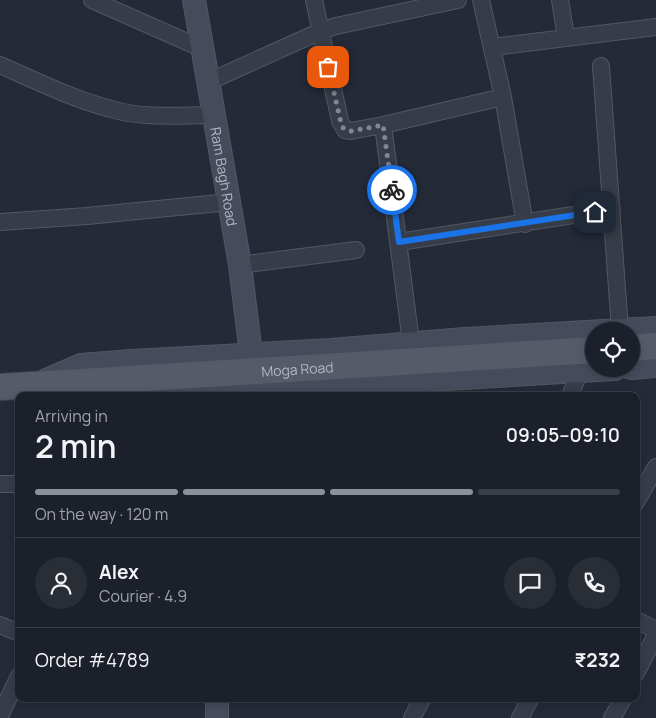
<!DOCTYPE html>
<html lang="en">
<head>
<meta charset="utf-8">
<style>
  body { margin:0; font-family:Manrope,sans-serif; background:#282d36; color:#f1f3f6; height:100vh; display:flex; flex-direction:column; font-size:19px; white-space:nowrap }
  * { box-sizing:border-box; margin:0 }
  p { font-size:16px; color:#a0a3a8 }
  .icon { flex:none; width:28px; height:28px; fill:none; stroke:currentColor; stroke-width:2; stroke-linecap:round; stroke-linejoin:round }
  .map { position:relative; flex:1; overflow:hidden }
  .side { position:absolute; left:15px; top:392px; width:625px; height:310px; display:flex; flex-direction:column; background:#1b202a; border-radius:10px; box-shadow:0 2px 8px #0003,0 0 0 1px #393e47 }
  .side>* { flex:none }
  .buttons { position:absolute; left:585px; top:322px; display:grid; gap:10px }
  .buttons a { display:grid; place-items:center; width:55px; height:55px; border-radius:50%; background:#1b202a; box-shadow:0 2px 8px #0003,0 0 0 1px #393e47; font-size:25px }
  .pin { position:absolute; display:grid; place-items:center; width:42px; height:42px; color:#fff; margin:-21px; border-radius:10px; box-shadow:0 2px 8px #0006 }
  .courier { position:absolute; display:grid; place-items:center; width:50px; height:50px; margin:-25px; border:4px solid #1a73e8; border-radius:50%; background:#fff; color:#222; box-shadow:0 1px 6px #0007 }
  .head em { font-style:normal; font-weight:600 }
  .head div { display:flex; flex-direction:column-reverse }
  .head { display:flex; align-items:center; justify-content:space-between; height:85px; padding:0 20px }
  h1 { font-size:32px; font-weight:600; line-height:38px }
  .bar { display:grid; grid-template-columns:repeat(4,1fr); gap:8px 5px; align-content:center; height:60px; padding:0 20px }
  .bar i { height:6px; border-radius:4px; background:#393e47 }
  .bar .active { background:#8c9099 }
  .bar p { grid-column:span 4 }
  .line { display:flex; align-items:center; gap:12px; padding:0 20px; border-top:1px solid #393e47 }
  .line div { flex:1 }
  .round { display:grid; place-items:center; flex:none; width:52px; height:52px; border-radius:26px; background:#282d36 }
  .map>svg:first-child { display:block }
</style>
</head>
<body>
<div class="map">
<svg width="656" height="718" viewBox="0 0 656 718">
  <rect width="100%" height="100%" fill="#242a38"/>
  <g fill="none" stroke-linecap="round" stroke-linejoin="round">
    <defs>
      <path id="street" d="M92,0L203,49
        M314,0L340,121L345,130L351,131L383,125L503,97
        M481,0L503,97L525,224
        M560,0L566,37
        M493,47L656,27
        M0,65C36,81 73,99 111,109C144,119 180,115 215,115
        M601,66L620,330
        M208,82L321,31L336,26L458,0
        M383,125L411,342
        M0,222L87,216L229,202
        M399,242L612,209
        M240,265L356,250
        M424,396L430,379
        M570,396L580,371
        M0,484H19
        M636,502L656,467
        M636,620L656,630
        M0,625L19,633
        M636,673L656,635
        M0,716L19,676
        M412,718L422,699
        M520,718L530,699
        M612,718L623,699"/>
      <g id="secondary">
        <path id="s1" d="M194,0L240,265L251,354"/>
        <path d="M631,368L656,366"/>
        <path d="M44,381L81,365L132,361L331,350L465,339L656,328"/>
        <path d="M108,396L167,394L224,389L239,391L615,369"/>
        <path d="M217,718V699"/>
      </g>
      <g id="primary">
        <path d="M631,348L656,346"/>
        <path id="s2" d="M0,387L594,350"/>
      </g>
    </defs>
    <!-- street casing -->
    <use href="#street" stroke="#525763" stroke-width="18"/>
    <!-- secondary casing -->
    <use href="#secondary" stroke="#525763" stroke-width="24"/>
    <!-- primary casing -->
    <use href="#primary" stroke="#404651" stroke-width="28"/>
    <!-- street -->
    <use href="#street" stroke="#373d48" stroke-width="16"/>
    <!-- secondary -->
    <use href="#secondary" stroke="#454b5b" stroke-width="22"/>
    <!-- primary -->
    <use href="#primary" stroke="#555b68" stroke-width="26"/>
  </g>
  <g fill="none" stroke-linecap="round" stroke-linejoin="round">
    <!-- done -->
    <path stroke="#808693" stroke-width="5" stroke-dasharray="0 9" d="M328,67L342,127L346,130L351,131L383,125L392,190"/>
    <!-- route -->
    <path stroke="#1a73e8" stroke-width="6" d="M392,190L399,242L595,212"/>
  </g>
  <g text-anchor="middle" dominant-baseline="central" stroke-width="4" stroke-linejoin="round" paint-order="stroke">
    <!-- street labels -->
    <g font-size="14" fill="#b2b7c4" stroke="#1c222d">
      <text stroke="none"><textPath href="#s1" startOffset="179">Ram Bagh Road</textPath></text>
      <text stroke="none"><textPath href="#s2" startOffset="298">Moga Road</textPath></text>
    </g>
  </g>
</svg>
<div class="buttons">
<a><svg class="icon" aria-label="locate" viewBox="0 0 24 24"><circle cx="12" cy="12" r="6"/><path d="M12 2v4M12 18v4M2 12h4M18 12h4"/></svg></a>
</div>
<div class="pin" style="left:328px;top:67px;background:#ea580c"><svg class="icon" aria-label="bag" viewBox="0 0 24 24"><path d="M5 8h14l-1 12H6zM9 8a3 3 0 0 1 6 0"/></svg></div>
<div class="pin" style="left:595px;top:212px;background:#1f2937"><svg class="icon" aria-label="home" viewBox="0 0 24 24"><path d="M3 11l9-7 9 7M6 9v11h12V9"/></svg></div>
<div class="courier" style="left:392px;top:190px"><svg class="icon" aria-label="bike" viewBox="0 0 24 24"><circle cx="6" cy="16" r="4"/><circle cx="18" cy="16" r="4"/><path d="M6 16l4-8h5l3 8M10 8l3 8H6M13 5h3"/></svg></div>
<section class="side">
<div class="head"><div><h1>2 min</h1><p>Arriving in</p></div><em>09:05–09:10</em></div>
<div class="bar"><i class="active"></i><i class="active"></i><i class="active"></i><i></i><p>On the way · 120 m</p></div>
<div class="line" style="height:90px"><a class="round"><svg class="icon" aria-label="person" viewBox="0 0 24 24"><circle cx="12" cy="8" r="4"/><path d="M4 21q1-7 8-7t8 7"/></svg></a><div><b>Alex</b><p>Courier · 4.9</p></div><a class="round"><svg class="icon" aria-label="chat" viewBox="0 0 24 24"><path d="M4 5h16v11H9l-5 4z"/></svg></a><a class="round"><svg class="icon" aria-label="phone" viewBox="0 0 24 24"><path d="M5 4h4l2 5-3 2q2 4 5 5l2-3 5 2v4C11 20 4 13 5 4z"/></svg></a></div>
<div class="line" style="height:65px"><div>Order #4789</div><b>₹232</b></div>
</section>
</div>
</body>
</html>
